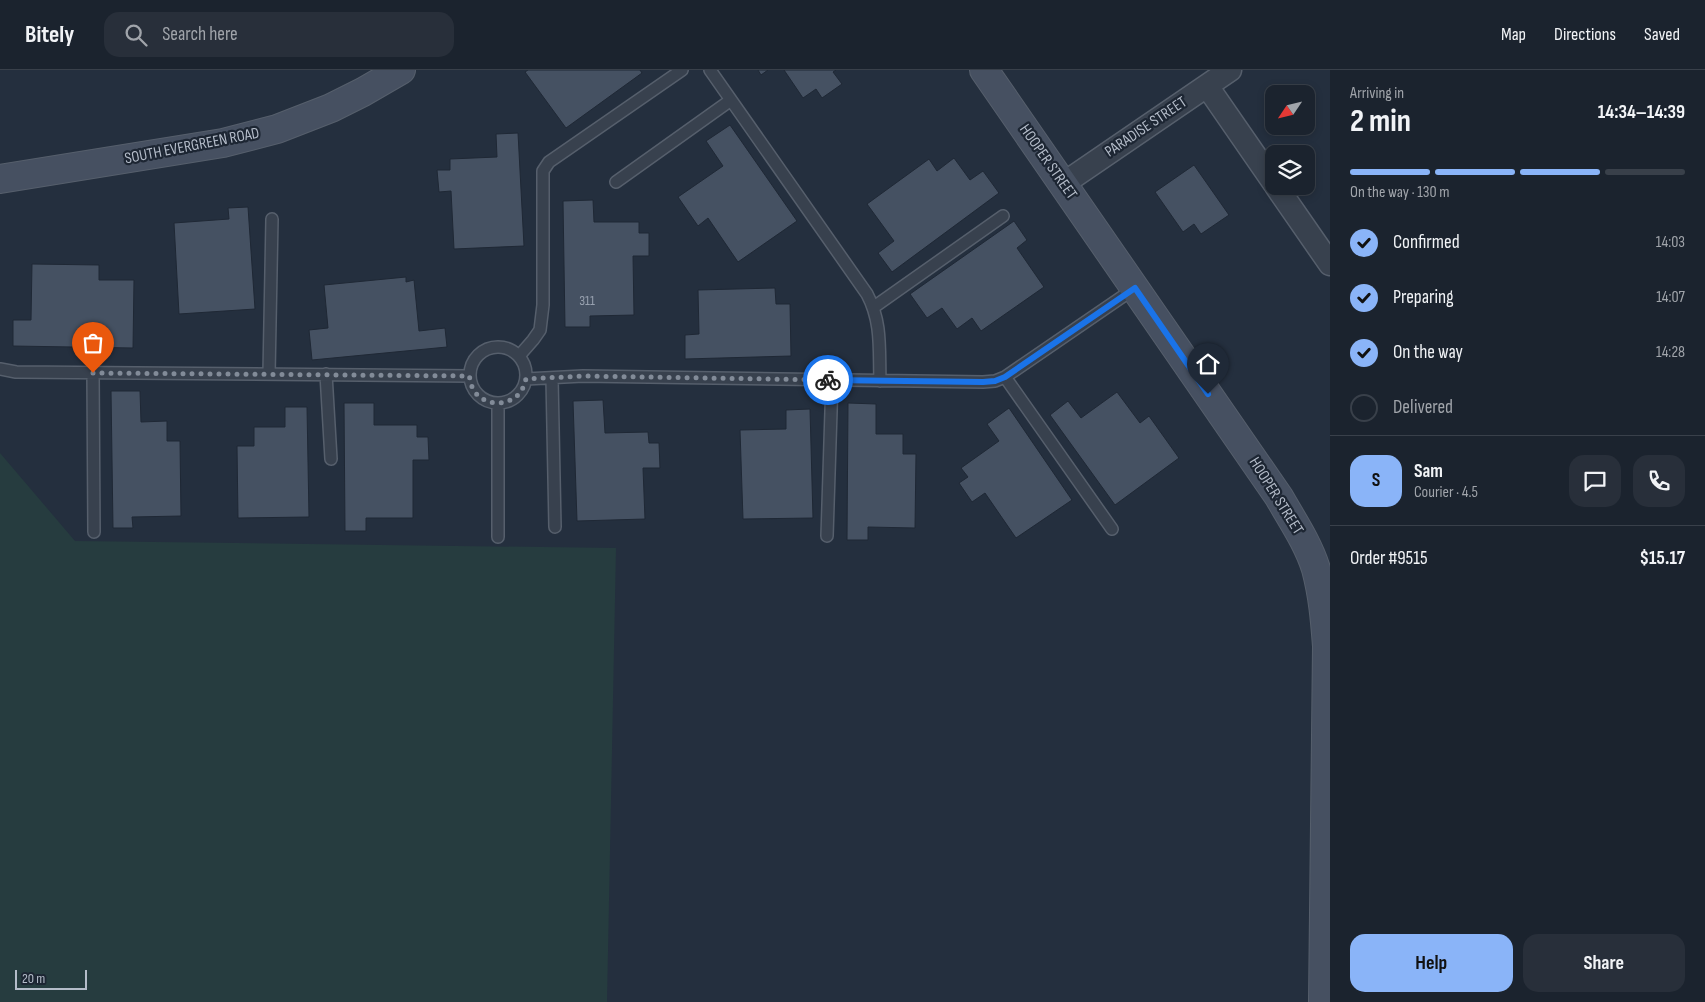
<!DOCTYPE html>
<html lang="en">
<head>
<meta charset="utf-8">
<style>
  body { margin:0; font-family:"Sofia Sans Condensed",sans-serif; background:#282f3a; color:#f1f3f6; height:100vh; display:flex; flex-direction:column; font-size:19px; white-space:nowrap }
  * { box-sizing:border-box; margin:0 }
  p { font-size:16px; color:#a0a4aa }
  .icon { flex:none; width:28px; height:28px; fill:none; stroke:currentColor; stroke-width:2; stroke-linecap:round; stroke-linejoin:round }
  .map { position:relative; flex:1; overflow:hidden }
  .details { display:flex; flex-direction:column; background:#1b232e; width:375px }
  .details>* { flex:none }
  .needle { width:32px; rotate:235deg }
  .tools { position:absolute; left:1265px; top:15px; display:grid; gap:10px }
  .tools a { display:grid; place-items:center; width:50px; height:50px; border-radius:10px; background:#1b232e; box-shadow:0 2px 8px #0003,0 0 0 1px #39404a; font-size:25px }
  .scale { position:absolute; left:15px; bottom:12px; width:72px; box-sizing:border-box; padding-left:5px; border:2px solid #b4bcc9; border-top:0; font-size:14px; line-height:18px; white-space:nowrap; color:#b4bcc9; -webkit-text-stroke:4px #1d2633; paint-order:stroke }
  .pin { position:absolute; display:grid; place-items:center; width:42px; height:42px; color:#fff; margin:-51px -21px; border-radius:50% 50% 50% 0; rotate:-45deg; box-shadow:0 0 5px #0007 }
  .pin .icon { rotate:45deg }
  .courier { position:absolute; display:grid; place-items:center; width:50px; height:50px; margin:-25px; border:4px solid #1a73e8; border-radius:50%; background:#fff; color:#222; box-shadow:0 1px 6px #0007 }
  .head em { font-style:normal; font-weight:700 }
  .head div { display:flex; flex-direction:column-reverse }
  .head { display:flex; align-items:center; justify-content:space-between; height:85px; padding:0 20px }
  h1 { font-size:32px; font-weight:700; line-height:38px }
  .bar { display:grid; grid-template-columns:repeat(4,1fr); gap:8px 5px; align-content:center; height:60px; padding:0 20px }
  .bar i { height:6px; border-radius:4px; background:#39404a }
  .bar .active { background:#8ab4f8 }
  .bar p { grid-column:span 4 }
  .line { display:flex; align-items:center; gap:12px; padding:0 20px; border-top:1px solid #39404a }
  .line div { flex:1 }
  .round { display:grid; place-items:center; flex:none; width:52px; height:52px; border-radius:15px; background:#282f3a }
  ol { padding:0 20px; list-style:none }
  li { display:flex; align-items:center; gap:15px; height:55px }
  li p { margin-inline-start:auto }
  li .icon { padding:5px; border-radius:50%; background:#8ab4f8; color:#111; stroke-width:4 }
  li:last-child { color:#a0a4aa }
  li i { width:28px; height:28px; border:2px solid #39404a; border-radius:50% }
  .button { display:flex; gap:10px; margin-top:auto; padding:10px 20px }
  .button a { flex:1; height:58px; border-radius:15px; background:#8ab4f8; color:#111; font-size:20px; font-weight:700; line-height:58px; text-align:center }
  .button a+a { background:#282f3a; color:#f1f3f6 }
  header { display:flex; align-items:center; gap:30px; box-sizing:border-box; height:70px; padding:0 25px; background:#1b232e; border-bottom:1px solid #39404a }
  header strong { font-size:24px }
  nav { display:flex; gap:28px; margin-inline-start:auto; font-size:18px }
  .search { width:350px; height:45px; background:#282f3a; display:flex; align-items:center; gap:12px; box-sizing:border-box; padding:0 18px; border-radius:15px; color:#a0a4aa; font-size:19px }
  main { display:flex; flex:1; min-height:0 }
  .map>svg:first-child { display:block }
</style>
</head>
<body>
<header>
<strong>Bitely</strong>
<div class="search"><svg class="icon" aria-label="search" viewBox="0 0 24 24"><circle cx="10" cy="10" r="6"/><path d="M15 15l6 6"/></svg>Search here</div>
<nav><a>Map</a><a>Directions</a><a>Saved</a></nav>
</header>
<main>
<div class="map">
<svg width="1330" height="932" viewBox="0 0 1330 932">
  <rect width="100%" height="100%" fill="#242f3e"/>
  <!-- green -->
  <path fill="#263c3f" d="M0,383L75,471L616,478L607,932H0Z"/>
  <!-- building -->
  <path fill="#455162" stroke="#1f2835" d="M528,0H640L642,3L566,58L525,2Z
    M758,0H768L761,5Z
    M784,0H836L833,2L842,14L822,28L816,19L803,28Z
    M730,55L797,151L738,192L708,148L698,156L678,127L723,96L706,71Z
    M518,63L524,176L454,179L451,121L439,122L437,100H450V89L497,87L496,64Z
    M954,88L970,110L983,101L999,123L892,202L878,183L894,171L867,134L929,89L937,101Z
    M1194,95L1229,145L1201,164L1194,154L1183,162L1155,122Z
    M593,130L594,152H639V163H649V186H633L634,245L590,246V257H565L563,131Z
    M248,137L255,239L179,244L174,153L229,149L228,138Z
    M1014,151L1027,170L1017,178L1044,217L981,261L972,248L957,259L942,238L927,248L910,224Z
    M32,194L99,195V210H134L133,278L13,276V250H31Z
    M406,207V212L414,210L419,261L445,258L447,277L312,290L309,260L328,258L324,215Z
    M775,218L776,234H790L791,286L685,289V265L699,264L698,220Z
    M111,321H140L141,352L167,351V371H180L181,446L132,447L133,458H113Z
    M1117,322L1140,353L1149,346L1179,388L1115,435L1050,345L1068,331L1081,348Z
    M603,330L605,363L648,362L649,373H659L660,398H643L645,449L577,451L573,331Z
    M344,333H374V355H417V367H428L429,390H413V448H366V461H345Z
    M848,333L876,334V364H903V384H916L915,458L868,457V470H847Z
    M285,337H307L309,447L238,448L237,376H254V357H285Z
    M1009,338L1072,430L1016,468L985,423L972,432L959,413L968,407L961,398L999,371L987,354Z
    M810,339L813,448L743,449L740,360L786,359V340Z"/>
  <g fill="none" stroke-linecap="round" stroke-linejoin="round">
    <defs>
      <path id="lane" d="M710,0L867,224C882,252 879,279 880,311
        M616,112L731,30
        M874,237L1003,146
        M470 305a28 28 0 1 1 56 0a28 28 0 1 1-56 0Z
        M519,286L533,270L540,260L543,235V101L549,92L682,0
        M0,299L16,302L469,306
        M93,303L94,462
        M269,304L272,149
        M326,304L331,389
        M1005,307L1112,459
        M552,308L555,457
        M526,309L583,306L983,312L995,311L1005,307L1135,218
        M827,466L832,310
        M498,467V334"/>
      <path id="street" d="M1207,16L1274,113
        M1063,114L1230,0
        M1276,116L1330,194"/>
      <path id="secondary" d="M984,0L1279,427C1292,450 1308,473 1316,499C1323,525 1325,550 1327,576L1323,932
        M0,109L223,73L277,59L331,38L363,22L401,0"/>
    </defs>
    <!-- lane casing -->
    <use href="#lane" stroke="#565f6c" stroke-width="14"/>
    <!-- street casing -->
    <use href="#street" stroke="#565f6c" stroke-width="25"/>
    <!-- secondary casing -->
    <use href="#secondary" stroke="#565f6c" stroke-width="30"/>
    <!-- lane -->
    <use href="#lane" stroke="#38414e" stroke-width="11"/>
    <!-- street -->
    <use href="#street" stroke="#38414e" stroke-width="22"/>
    <!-- secondary -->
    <use href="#secondary" stroke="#465061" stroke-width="28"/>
  </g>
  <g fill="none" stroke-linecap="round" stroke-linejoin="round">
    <!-- done -->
    <path stroke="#828b98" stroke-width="5" stroke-dasharray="0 9" d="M93,303L469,306C471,310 471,317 474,321C485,336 506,337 519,324C523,320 524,314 526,309L583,306L828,310"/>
    <!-- route -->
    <path stroke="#1a73e8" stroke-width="6" d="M828,310L983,312L995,311L1005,307L1135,218L1208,324"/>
  </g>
  <g text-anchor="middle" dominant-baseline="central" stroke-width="4.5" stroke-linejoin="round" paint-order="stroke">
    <!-- number labels -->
    <g font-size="14" fill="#98a1af">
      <text x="587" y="230">311</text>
    </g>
    <!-- street labels -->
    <g font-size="16" fill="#b4bcc9" stroke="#1d2633">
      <text transform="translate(1146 57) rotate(-34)">PARADISE STREET</text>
      <text transform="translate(192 76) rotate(-11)">SOUTH EVERGREEN ROAD</text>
      <text transform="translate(1048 92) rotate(55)">HOOPER STREET</text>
      <text transform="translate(1276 426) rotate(58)">HOOPER STREET</text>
    </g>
  </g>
</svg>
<div class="tools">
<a><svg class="needle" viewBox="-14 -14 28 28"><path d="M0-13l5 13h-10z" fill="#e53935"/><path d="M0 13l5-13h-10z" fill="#a0a4aa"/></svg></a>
<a><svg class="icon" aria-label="layers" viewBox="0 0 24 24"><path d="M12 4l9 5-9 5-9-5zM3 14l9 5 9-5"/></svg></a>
</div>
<div class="scale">20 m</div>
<div class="pin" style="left:93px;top:303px;background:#ea580c"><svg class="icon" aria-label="bag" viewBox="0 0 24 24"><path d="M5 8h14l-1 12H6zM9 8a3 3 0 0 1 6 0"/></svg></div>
<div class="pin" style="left:1208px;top:324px;background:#1f2937"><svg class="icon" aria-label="home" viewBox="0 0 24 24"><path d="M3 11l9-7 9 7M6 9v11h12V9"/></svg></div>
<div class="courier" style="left:828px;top:310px"><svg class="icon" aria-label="bike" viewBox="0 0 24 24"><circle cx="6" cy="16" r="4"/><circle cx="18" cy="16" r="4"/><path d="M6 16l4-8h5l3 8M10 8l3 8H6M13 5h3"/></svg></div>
</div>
<section class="details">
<div class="head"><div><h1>2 min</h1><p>Arriving in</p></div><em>14:34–14:39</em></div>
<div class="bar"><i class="active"></i><i class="active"></i><i class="active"></i><i></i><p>On the way · 130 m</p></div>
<ol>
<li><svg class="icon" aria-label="check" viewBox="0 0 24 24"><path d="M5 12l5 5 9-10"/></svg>Confirmed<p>14:03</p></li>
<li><svg class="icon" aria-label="check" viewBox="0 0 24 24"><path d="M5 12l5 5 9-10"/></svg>Preparing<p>14:07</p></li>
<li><svg class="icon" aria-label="check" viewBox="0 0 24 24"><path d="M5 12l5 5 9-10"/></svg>On the way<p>14:28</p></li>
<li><i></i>Delivered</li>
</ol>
<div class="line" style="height:90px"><b class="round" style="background:#8ab4f8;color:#111">S</b><div><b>Sam</b><p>Courier · 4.5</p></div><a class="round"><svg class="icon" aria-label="chat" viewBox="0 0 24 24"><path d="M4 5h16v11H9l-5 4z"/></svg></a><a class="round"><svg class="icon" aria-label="phone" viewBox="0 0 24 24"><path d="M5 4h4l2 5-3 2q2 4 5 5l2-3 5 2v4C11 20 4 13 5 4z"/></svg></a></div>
<div class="line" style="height:65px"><div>Order #9515</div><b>$15.17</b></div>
<div class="button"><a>Help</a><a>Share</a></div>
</section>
</main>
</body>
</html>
